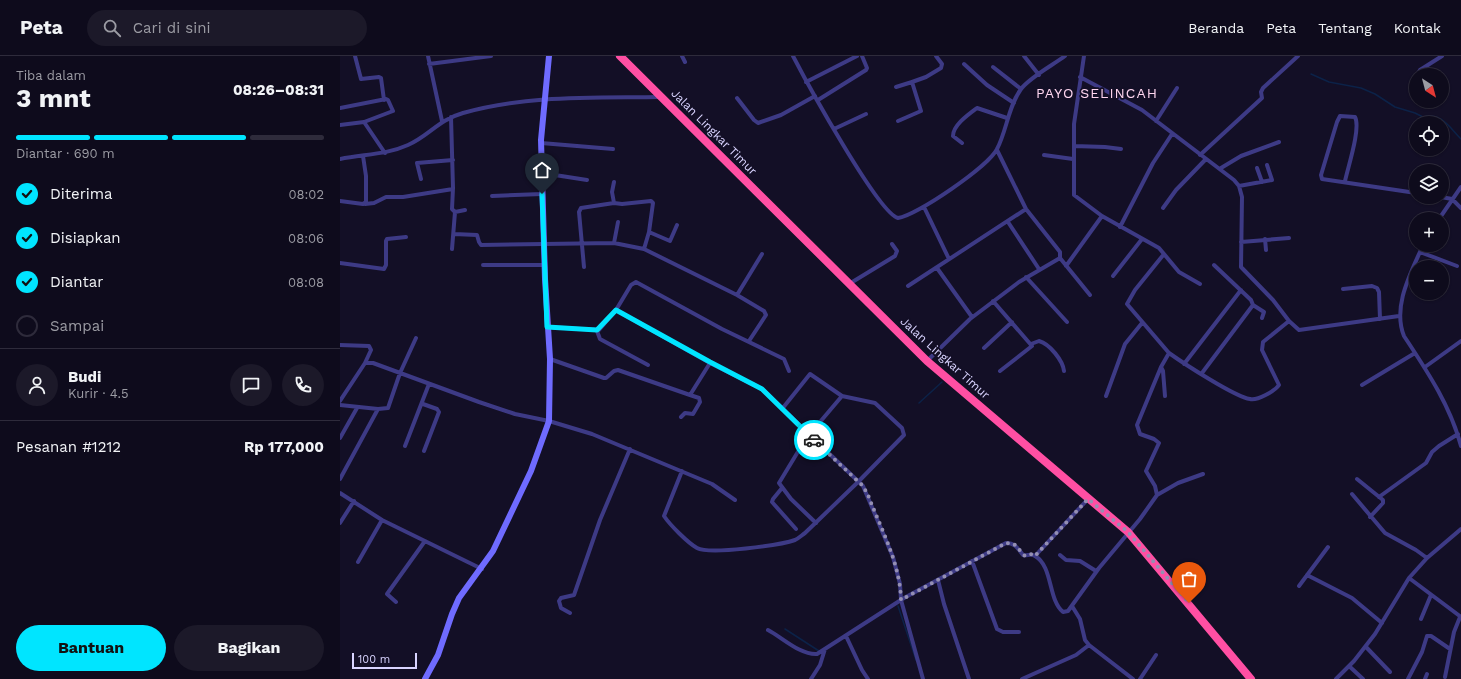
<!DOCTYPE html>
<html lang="id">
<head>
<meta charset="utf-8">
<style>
  body { margin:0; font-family:"Work Sans",sans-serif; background:#1c1929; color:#f1f3f6; height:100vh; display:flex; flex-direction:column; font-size:15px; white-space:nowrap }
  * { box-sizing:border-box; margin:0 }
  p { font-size:13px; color:#9b9ba3 }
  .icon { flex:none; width:22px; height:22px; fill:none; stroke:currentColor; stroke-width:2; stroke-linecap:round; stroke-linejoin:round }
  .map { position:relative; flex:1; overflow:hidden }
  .panel { display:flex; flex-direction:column; background:#0e0b1c; width:340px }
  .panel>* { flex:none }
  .needle { width:26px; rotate:144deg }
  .tools { position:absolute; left:1069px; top:12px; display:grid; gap:8px }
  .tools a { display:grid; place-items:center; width:40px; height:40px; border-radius:50%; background:#0e0b1c; box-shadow:0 1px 3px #0004,0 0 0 1px #2e2b3b; font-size:20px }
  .scale { position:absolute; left:12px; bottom:10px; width:65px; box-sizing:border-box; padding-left:4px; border:2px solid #d9d4ff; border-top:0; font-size:11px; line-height:14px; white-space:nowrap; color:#d9d4ff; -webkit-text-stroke:3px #130f26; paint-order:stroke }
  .pin { position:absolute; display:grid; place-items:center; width:34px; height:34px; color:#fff; margin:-41px -17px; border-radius:50% 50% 50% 0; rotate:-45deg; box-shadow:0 0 4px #0007 }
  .pin .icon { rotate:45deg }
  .courier { position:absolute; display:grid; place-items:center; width:40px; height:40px; margin:-20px; border:3px solid #00e5ff; border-radius:50%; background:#fff; color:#222; box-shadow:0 1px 5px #0007 }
  .head em { font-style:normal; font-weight:700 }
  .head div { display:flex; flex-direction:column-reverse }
  .head { display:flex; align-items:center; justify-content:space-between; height:68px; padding:0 16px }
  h1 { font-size:26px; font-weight:700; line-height:30px }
  .bar { display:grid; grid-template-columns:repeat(4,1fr); gap:6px 4px; align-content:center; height:48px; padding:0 16px }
  .bar i { height:5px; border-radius:3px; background:#2e2b3b }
  .bar .current { background:#00e5ff }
  .bar p { grid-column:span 4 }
  .line { display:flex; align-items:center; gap:10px; padding:0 16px; border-top:1px solid #2e2b3b }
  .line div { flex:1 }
  .round { display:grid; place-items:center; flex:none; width:42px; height:42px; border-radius:21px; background:#1c1929 }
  ol { padding:0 16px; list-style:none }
  li { display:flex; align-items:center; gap:12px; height:44px }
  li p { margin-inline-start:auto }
  li .icon { padding:4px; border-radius:50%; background:#00e5ff; color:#111; stroke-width:4 }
  li:last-child { color:#9b9ba3 }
  li i { width:22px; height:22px; border:2px solid #2e2b3b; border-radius:50% }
  .primary-button { display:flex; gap:8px; margin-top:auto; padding:8px 16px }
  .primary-button a { flex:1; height:46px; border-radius:24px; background:#00e5ff; color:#111; font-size:16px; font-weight:700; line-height:46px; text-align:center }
  .primary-button a+a { background:#1c1929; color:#f1f3f6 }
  header { display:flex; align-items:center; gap:24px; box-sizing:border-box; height:56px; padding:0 20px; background:#0e0b1c; border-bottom:1px solid #2e2b3b }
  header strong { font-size:19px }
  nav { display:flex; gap:22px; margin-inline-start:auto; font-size:14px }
  .search { width:280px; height:36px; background:#1c1929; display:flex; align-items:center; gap:10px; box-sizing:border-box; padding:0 14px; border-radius:22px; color:#9b9ba3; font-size:15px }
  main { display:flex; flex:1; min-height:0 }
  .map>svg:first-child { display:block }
</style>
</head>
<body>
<header>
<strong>Peta</strong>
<div class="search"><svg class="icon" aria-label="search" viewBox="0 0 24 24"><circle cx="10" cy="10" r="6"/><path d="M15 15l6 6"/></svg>Cari di sini</div>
<nav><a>Beranda</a><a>Peta</a><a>Tentang</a><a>Kontak</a></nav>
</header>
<main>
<section class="panel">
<div class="head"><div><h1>3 mnt</h1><p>Tiba dalam</p></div><em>08:26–08:31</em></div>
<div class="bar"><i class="current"></i><i class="current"></i><i class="current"></i><i></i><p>Diantar · 690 m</p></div>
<ol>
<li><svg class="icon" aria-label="check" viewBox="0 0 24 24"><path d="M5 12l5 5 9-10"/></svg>Diterima<p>08:02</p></li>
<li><svg class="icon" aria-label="check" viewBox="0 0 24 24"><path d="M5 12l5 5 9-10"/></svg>Disiapkan<p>08:06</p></li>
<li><svg class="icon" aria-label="check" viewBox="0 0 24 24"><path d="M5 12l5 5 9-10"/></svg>Diantar<p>08:08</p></li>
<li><i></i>Sampai</li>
</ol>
<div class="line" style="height:72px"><a class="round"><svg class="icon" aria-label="person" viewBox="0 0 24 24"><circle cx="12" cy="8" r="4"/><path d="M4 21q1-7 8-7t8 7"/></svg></a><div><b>Budi</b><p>Kurir · 4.5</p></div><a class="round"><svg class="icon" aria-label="chat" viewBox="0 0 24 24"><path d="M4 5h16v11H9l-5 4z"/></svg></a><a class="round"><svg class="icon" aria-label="phone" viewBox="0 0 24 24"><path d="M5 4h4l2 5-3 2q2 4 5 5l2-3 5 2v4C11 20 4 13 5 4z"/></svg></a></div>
<div class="line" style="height:52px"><div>Pesanan #1212</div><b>Rp 177,000</b></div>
<div class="primary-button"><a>Bantuan</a><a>Bagikan</a></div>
</section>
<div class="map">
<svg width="1121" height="623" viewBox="0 0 1121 623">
  <rect width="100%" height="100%" fill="#130f26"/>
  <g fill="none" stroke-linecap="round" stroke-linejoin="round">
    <!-- stream -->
    <path stroke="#0c2248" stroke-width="1.5" d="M971,18L989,26L1021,32L1035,38L1055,51L1075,57L1083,61C1102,56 1109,71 1121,83
      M579,347L602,326
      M558,550L576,604
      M445,573L479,595"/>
    <!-- street -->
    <path stroke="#3d3a85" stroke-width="4" d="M15,0L21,23L39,21L41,22L44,44
      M88,0L102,65
      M342,0L345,6
      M453,0C466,25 538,157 558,162C576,160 649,110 657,93C667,74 668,51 681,33C690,21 713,9 725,0
      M684,0L699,19
      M744,0L734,68V139L762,160L819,192L839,216L860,228
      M89,8L151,0
      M624,8L647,29L674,47
      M653,11L681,33
      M1077,19L1080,14L1102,0
      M740,21L802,54L894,124L899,130L902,141L901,211L933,244L949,265L923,286L922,294L939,329C935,335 917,345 910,343C895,341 843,307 829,297
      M466,26L517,0
      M556,31L572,26
      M397,42L414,64L418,67L441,59L475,40
      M478,44L526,14L527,12L522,0
      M0,52L46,43L48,44L53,55L24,66L0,69
      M111,61L113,132L112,153L115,156L125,154
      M558,65L581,55L572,26L586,21L601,12L602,8L596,0
      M816,65L837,32
      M24,66L45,97
      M494,73L526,58
      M201,87L273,93
      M622,87L613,80C613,69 629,58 637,52L667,62
      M734,90L765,91L781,93
      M657,94L686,153L720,196V202L750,239
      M704,99L733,103
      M860,99L922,42L921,36L923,32L958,0
      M0,103C23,98 46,99 68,89C89,80 98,64 123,57C186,39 254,42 319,41
      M881,112L901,100L939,86
      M917,112L922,126
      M202,117L247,124
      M81,123L77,107L113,104
      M1005,125C1008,111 1021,72 1015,61L1000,60L997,66L981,119L982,123L1076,137
      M899,130L932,124L927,109
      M152,140L202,138
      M1101,141L1112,143L1121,152
      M0,145L23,148L26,146V120L23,100
      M274,147L272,136L274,126
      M25,148L34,147L46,141H63L113,133
      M584,151L609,203
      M823,152L836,134L866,103
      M1099,163L1121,131
      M668,166L699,213
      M780,171L813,107L832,78
      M309,176L330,185L337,169
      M114,178L137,179L139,186L141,189L274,187L304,193L397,239L424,255L426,259L409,285
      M925,183L926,194
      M901,186L949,182
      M274,187L278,166
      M1083,189C1071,217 1052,250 1064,280C1087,315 1110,349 1121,390
      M112,193L115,156
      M1080,196L1117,210
      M0,207L44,213L46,209V185L47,183L66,181
      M143,209H205
      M726,210L762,160
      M244,211L239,156L241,152L274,147L282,148L311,145L313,147L309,176L304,193
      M597,212L632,261
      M773,220L802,183
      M686,221L727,266
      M509,228L555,200L557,195L552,188
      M568,230L686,153
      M1003,233L1032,230L1037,232L1039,236L1040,263
      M397,239L422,198
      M653,245L692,290L660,315
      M913,249L924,256L922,262
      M276,254L370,307L422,333L523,430L553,501L560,528L561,544L583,623
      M949,265L959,274L1059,260
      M207,271L259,274L276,254L291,229L296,226L382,273L444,303L449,315
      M257,275L260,283L308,309
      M691,288L699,285C710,288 723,305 724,315
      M0,289L29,290L31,294L25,307
      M644,292L672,266
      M210,303L264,322H266L274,315L278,314L350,339L370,307
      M587,305L630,263L679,226L720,202
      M844,308L901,234
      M821,311L823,315L825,340
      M1085,311L1121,285
      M862,317L913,249L911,244L874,209
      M1022,329L1075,297
      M766,340L785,288L802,267
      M0,345L25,307H33L139,346L175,358L209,365L252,378L372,428L395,444
      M83,348L97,353L99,356L84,395
      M0,349L38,353L48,352L60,317L76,282
      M442,353L470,318L502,340
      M341,361L345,357L353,358L360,346L359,342L350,339
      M0,382L17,352
      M65,390L89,328
      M459,394L439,427L451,443L476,467
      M342,415L324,460C330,469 348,487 357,492C370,499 441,489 455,484C459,482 462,479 465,477L518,426L564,379L562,372L535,347L502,340L469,379
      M0,423L38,353
      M1017,423L1043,444V447L1030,461
      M442,432L433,443L432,446L456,473
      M0,437L42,464L142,513
      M1012,438L1045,477L1076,494L1087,502
      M817,439L838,427L863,418
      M1039,441L1086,407L1092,396L1099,390L1118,378
      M0,467L14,445
      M720,499L726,504L740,505L756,515
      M695,500L748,443
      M632,505L657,573L663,576H679
      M18,506L42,464
      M967,519L1012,542L1042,567
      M1069,522L1121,561
      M598,524L604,548L629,623
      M959,530L988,491
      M56,546L47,538L85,485
      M732,550L740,563L745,584L749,589L793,623
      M230,557L221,552L219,545L221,542L234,539L260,464L290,393
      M1081,563L1091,539
      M428,574C443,582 460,599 477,598L564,542L666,487C676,487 678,493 683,499C687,500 692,497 695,500C713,510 708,544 723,556L728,555L759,512L800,463L817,439L815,430L806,415L819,387L814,383L800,378L797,369L821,311L829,297L787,248L795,234L824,198
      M506,580L522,614L528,623
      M1026,591L1050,616
      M1009,610L1023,623
      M1105,621L1114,576L1120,561
      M471,623L480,609L485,593
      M682,623L736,599L749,589
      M800,623L816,599
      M996,623L1014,605L1035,578L1069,522L1087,502L1121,473
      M1068,623L1082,596L1087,580H1091L1110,593
      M1085,623L1087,618"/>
    <!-- secondary -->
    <path stroke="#6f6bff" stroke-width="6" d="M85,623L98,599L112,558L119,542L153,495L191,415L209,365L210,303L205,223L201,84L209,0"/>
    <!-- highway -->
    <path stroke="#ff4fa3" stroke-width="8" d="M280,0L587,305L788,476L911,623"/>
  </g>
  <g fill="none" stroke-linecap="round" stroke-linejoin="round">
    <!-- done -->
    <path stroke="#948fb3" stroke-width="4" stroke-dasharray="0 7.2" d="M474,384L523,430L528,439C541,473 560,507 561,544L666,487L674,488L685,500L692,498L695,500L748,443L788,476L849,547"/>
    <!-- route -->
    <path stroke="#00e5ff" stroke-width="5" d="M202,138L207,271L257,274L276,254L370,306L422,333L474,384"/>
  </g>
  <g text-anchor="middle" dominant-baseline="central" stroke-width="3.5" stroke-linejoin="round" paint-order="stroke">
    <!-- street labels -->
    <g font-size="12" fill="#d9d4ff" stroke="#130f26">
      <text transform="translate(374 76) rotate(45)">Jalan Lingkar Timur</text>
      <text transform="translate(605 302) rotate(42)">Jalan Lingkar Timur</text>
    </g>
    <!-- quarter labels -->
    <g font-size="14" letter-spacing="1" fill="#ffd6f0" stroke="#130f26">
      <text x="757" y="37">PAYO SELINCAH</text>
    </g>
  </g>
</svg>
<div class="tools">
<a><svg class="needle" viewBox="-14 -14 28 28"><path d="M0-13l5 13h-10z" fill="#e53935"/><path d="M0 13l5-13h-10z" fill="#9b9ba3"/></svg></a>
<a><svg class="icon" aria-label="locate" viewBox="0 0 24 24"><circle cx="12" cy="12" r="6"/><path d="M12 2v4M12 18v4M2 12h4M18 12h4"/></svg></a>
<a><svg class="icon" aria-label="layers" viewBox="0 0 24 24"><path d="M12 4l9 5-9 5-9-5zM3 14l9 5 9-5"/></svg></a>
<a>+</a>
<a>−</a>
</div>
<div class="scale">100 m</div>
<div class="pin" style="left:849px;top:547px;background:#ea580c"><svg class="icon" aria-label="bag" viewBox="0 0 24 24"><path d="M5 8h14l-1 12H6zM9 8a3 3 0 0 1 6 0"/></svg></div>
<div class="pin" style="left:202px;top:138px;background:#1f2937"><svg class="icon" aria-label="home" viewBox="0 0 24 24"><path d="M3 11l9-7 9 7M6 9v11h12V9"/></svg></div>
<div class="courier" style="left:474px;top:384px"><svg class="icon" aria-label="car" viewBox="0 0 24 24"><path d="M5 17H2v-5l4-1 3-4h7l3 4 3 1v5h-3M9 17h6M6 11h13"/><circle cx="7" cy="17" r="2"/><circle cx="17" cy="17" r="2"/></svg></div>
</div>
</main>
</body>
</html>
